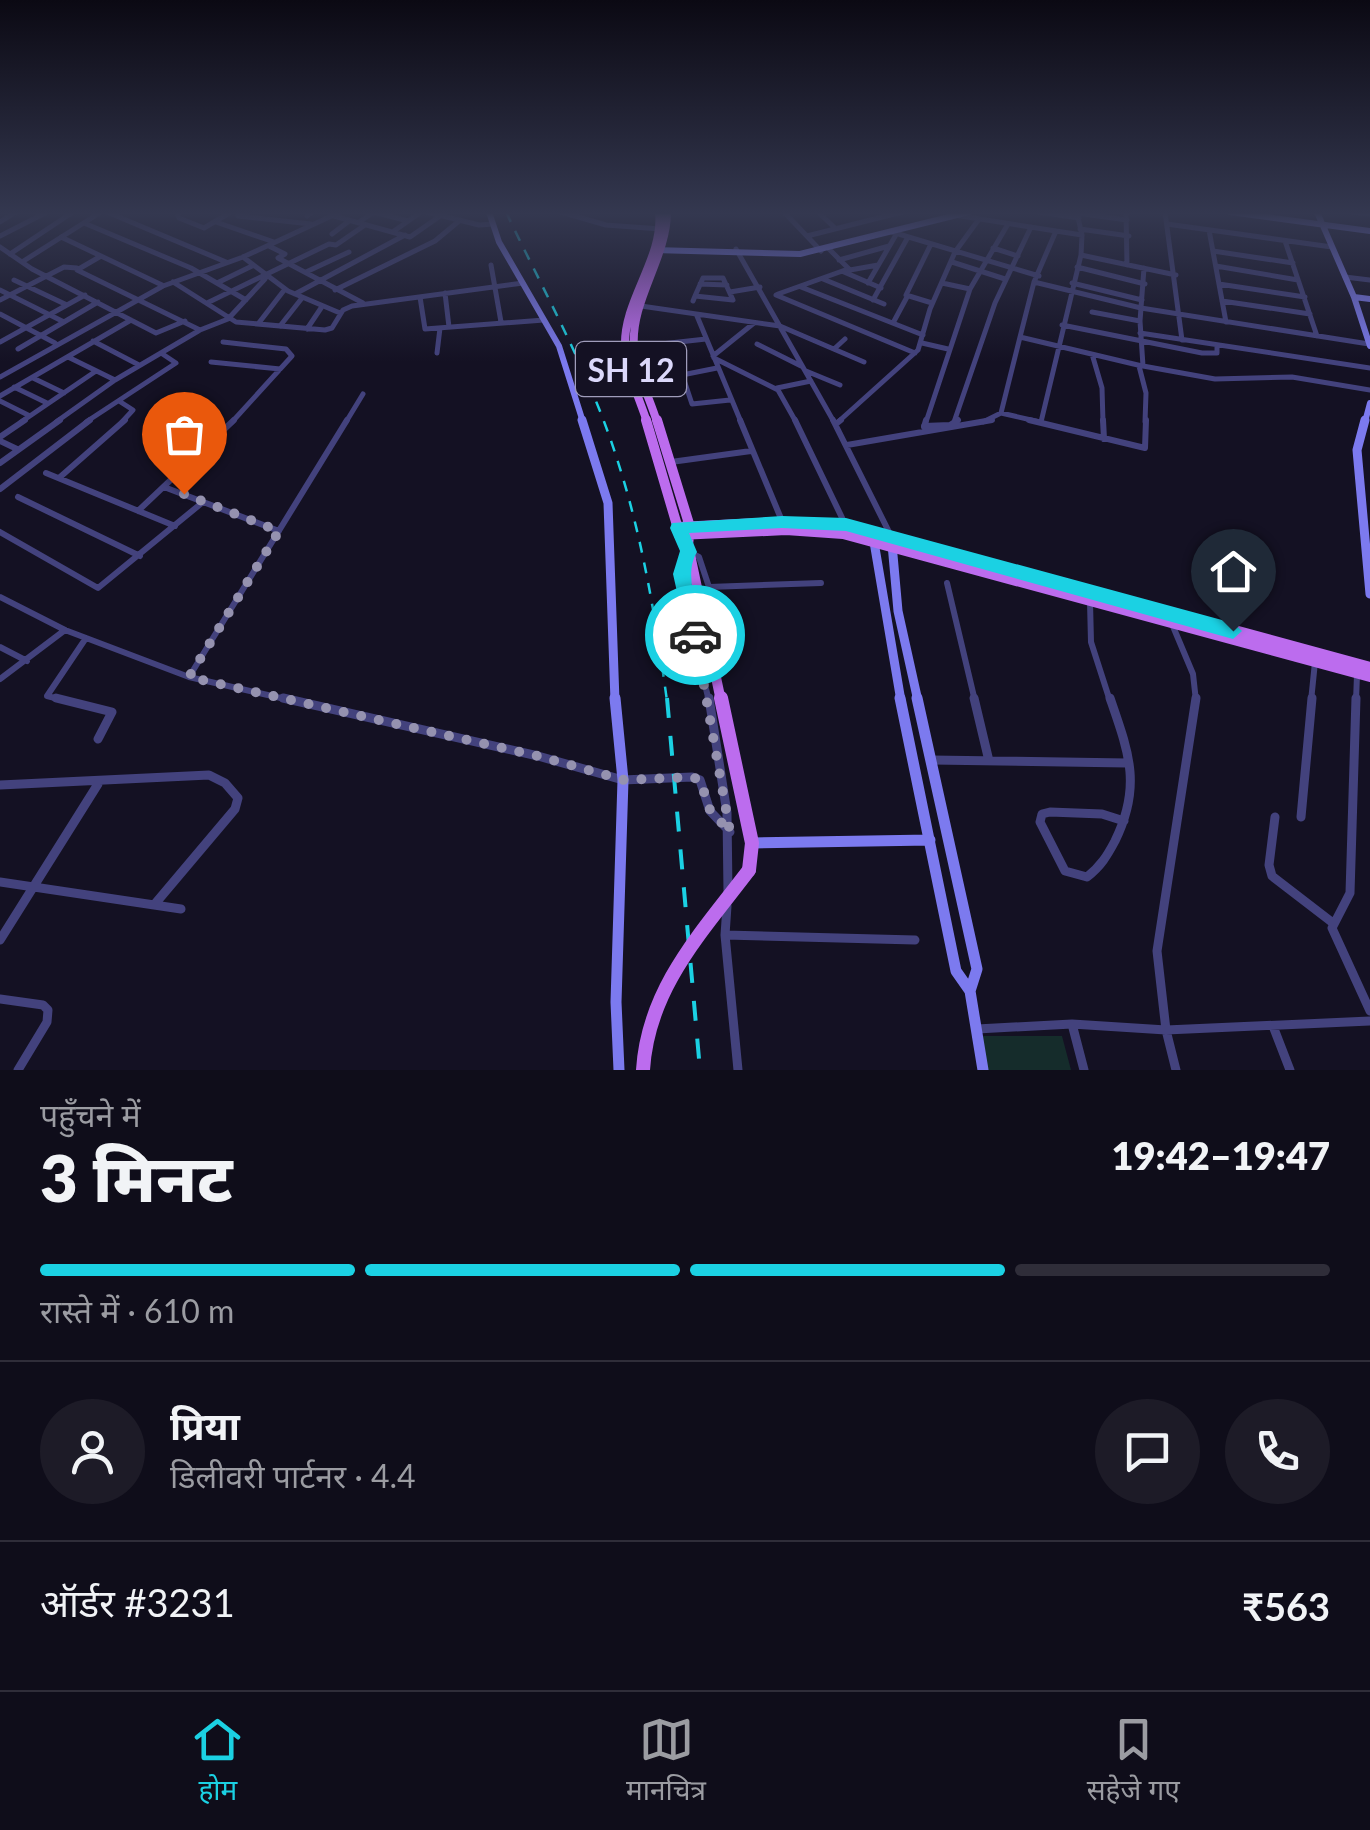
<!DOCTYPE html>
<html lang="hi">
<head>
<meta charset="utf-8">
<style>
  body { margin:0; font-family:Lato,"Noto Sans Devanagari",sans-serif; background:#1d1b27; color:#f1f3f6; height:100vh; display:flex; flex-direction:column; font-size:38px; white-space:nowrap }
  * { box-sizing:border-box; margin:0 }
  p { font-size:32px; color:#9b9ca2 }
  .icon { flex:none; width:55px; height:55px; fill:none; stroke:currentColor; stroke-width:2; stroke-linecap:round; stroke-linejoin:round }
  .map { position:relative; height:1070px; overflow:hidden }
  .drawer { display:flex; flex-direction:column; background:#0f0d1a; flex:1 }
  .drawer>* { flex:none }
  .pin { position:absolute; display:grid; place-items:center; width:85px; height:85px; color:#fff; margin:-102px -42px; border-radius:50% 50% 50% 0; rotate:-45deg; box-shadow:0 0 10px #0007 }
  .pin .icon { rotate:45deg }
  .courier { position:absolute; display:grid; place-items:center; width:100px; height:100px; margin:-50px; border:8px solid #1bd1e3; border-radius:50%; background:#fff; color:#222; box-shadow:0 2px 12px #0007 }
  .overview em { font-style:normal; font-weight:800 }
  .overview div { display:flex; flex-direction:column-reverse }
  .overview { display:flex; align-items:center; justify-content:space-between; height:170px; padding:0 40px }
  h1 { font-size:65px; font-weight:800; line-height:75px }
  .bar { display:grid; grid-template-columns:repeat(4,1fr); gap:15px 10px; align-content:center; height:120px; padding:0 40px }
  .bar i { height:12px; border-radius:8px; background:#2f2d39 }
  .bar .current { background:#1bd1e3 }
  .bar p { grid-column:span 4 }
  .line { display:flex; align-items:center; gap:25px; padding:0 40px; border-top:2px solid #2f2d39 }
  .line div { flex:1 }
  .round { display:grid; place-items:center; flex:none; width:105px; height:105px; border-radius:52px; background:#1d1b27 }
  .menu { display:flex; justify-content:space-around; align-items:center; height:140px; border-top:2px solid #2f2d39; background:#0f0d1a; font-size:28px; color:#9b9ca2 }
  .menu a { display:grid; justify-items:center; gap:5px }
  .menu .current { color:#1bd1e3 }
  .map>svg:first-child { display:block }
</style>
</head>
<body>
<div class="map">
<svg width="1370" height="1070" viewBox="0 0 1370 1070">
  <rect width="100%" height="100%" fill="#141123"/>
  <!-- green -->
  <path fill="#152c2b" d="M972,1036H1062L1071,1070H979Z"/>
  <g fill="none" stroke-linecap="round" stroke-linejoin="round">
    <!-- street-far2 -->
    <path stroke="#43427d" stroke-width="5" d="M107,212L226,262
      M177,212L179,218L204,228L231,212
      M427,212L479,225L493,224
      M561,212L606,225L661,229
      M784,212L821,251
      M818,212L835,228
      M1038,212L1079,218
      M1126,212L1127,265
      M1165,212L1182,340
      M1352,212L1370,214
      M1077,213L1127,220
      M955,215L1056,231L1034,282L1141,308L1369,344
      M238,216L311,224
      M307,216L312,212
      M334,216L410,237L440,216
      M0,222L16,212
      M216,222L274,242
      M359,222L374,212L408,221
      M84,223L191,268L246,300
      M1167,224L1332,247
      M1080,229L1129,236
      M1209,230L1226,322
      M394,231L421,212
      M1056,231L1082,235L1077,213
      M892,232L1039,276
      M332,234L349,221
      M0,236L47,212
      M807,236L902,212
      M61,237L162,285
      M1285,241L1317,336
      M931,244L906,295L932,303
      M269,246L285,254L278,258L363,303
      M0,247L32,269L156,333L185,321
      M993,248L1018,256
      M736,249L834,422
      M829,249L850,270L878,265
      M1213,251L1293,263
      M10,254L73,212
      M1081,255L1176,275
      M101,256L77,270L200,330
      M243,257L288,291L340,313
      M839,260L889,246
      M22,262L101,212
      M952,262L1005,279
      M491,265L501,322
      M1216,266L1298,280
      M1077,267L1145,284
      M1144,268L1140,321L1143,366L1215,379L1292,377L1370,390
      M306,272L349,252
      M844,272L881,288
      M1345,277L1370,280
      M703,278H723L733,300L695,296Z
      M823,279L884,304
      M14,280L67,305
      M173,282L236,322L325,330L332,328L343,310L352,306L523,283
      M1034,282L1020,337L1142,366
      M217,283L252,266
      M868,283L897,233
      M942,283L970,289
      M1072,283L1142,300
      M700,284L727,285
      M1219,284L1305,297
      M801,287L923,335
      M0,290L64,322
      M335,290L435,241L459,221
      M730,292L760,287
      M445,293L449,327
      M295,294L405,235
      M778,294L848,269
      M776,295L915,353
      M420,297L425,329L544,320
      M0,300L64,267L77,268
      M873,300L908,237
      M693,301L695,296
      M1222,301L1310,314
      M207,303L329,244L336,245L365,225
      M641,306L780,326L864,362
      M1092,312L1140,321
      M0,314L55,343
      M697,316L741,422
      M893,323L907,297
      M258,324L285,289
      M1062,325L1202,353H1217V345
      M280,326L302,298
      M307,329L321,308
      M1140,333L1370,368
      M93,341L139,365
      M0,342L85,295
      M223,342L286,349L292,356L232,422
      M922,343L948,349
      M672,344L692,404L730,400
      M757,344L801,366
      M634,347L706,339
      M18,349L98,302
      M834,349L845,339
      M437,353L440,328
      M1092,354L1102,388L1103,422
      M713,356L754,323
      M68,357L115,380
      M714,358L778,390L796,422
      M211,362L280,369
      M1139,366L1146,393L1145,422
      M806,371L840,385
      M682,375L717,368
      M0,377L163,286L243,257L340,212
      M33,378L64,393
      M14,387L47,403
      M777,388L811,381
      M0,396L131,320
      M0,401L30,416
      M119,401L133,410L122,422
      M1001,413L1040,422
      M21,422L96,371
      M56,422L115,380L200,330L228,319L265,279
      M86,422L176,363L161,353
      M346,422L363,394
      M838,422L918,350L930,309L955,252L979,219
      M926,422L970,289L1008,224
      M954,422L995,303L1031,227
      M983,422L1001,413L1020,337
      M1041,422L1081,255L1082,235"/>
    <!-- street-far1 -->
    <path stroke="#43427d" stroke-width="6" d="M740,420L782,521
      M795,420L845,524
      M833,420L891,536
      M1029,420L1145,448L1146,420
      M1103,420L1104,439
      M836,424L841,420
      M924,426L950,425L958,420
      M924,427L926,420
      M0,437L25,420
      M0,441L17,449
      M847,445L992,420
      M671,462L751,451
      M0,463L60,420
      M46,473L175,526
      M59,478L125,420
      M164,487L279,531
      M0,489L90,420
      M18,497L140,556
      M138,511L234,420
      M0,532L98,588L203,502
      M947,583L975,701
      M0,597L65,630L189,677L294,701
      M1090,602L1091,642L1110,701
      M1172,624L1193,674L1196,701
      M0,647L27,661
      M189,677L347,420
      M0,679L65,630
      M67,701L47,696L86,638
      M709,701L685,604L683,559L689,552L699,557L709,587L821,583
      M1311,701L1315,662
      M1356,701L1357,675"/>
    <!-- street -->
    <path stroke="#43427d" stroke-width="9" d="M56,698L112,712L98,739
      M283,698L538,756L623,780L692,777L700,780L710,811L730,832
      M709,698L727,813L728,893
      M974,698L989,761
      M1110,698C1129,753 1142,786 1115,841C1107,856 1101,866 1087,877L1065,871L1040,822L1042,814L1050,812L1102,814L1124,821
      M1356,698L1350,893L1332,928L1370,1011
      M932,760L1127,763
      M0,785L209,775L225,783L238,798L235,809L154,905
      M1275,817L1269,865L1272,876L1333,923
      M1301,817L1312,698
      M0,882L181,909
      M727,906L725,935L738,1070
      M725,935L915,940
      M0,940L98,784
      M0,999L43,1005L48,1010L47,1022L18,1070
      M1072,1024L1084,1070
      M1273,1026L1290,1070
      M977,1029L1072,1024L1166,1030L1370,1021
      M1176,1070L1166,1030L1157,951L1196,698"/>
    <!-- secondary-far2 -->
    <path stroke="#7c7aef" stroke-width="6" d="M489,212L499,242L559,346L583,422
      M1230,212L1370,231
      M1317,212L1354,297L1370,299
      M654,250L800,254L969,212
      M1354,297L1370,346
      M1365,422L1370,403"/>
    <!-- secondary-far1 -->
    <path stroke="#7c7aef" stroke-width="9" d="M582,420L608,503L615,701
      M1365,420L1357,450L1370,594
      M873,536L901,701
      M892,544L898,611L918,701"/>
    <!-- secondary -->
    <path stroke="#7c7aef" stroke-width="11" d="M615,698L623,780L616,1002L619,1070
      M900,698L956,971L970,991
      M917,698L977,969L970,991L983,1070
      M752,843L930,840"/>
    <!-- primary-far2 -->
    <path stroke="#bc6cee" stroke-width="8" d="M647,422C640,400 626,371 625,347C623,300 664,258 659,212
      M657,422C650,399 636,372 634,348C630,301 667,258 667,212"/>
    <!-- primary-far1 -->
    <path stroke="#bc6cee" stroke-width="10" d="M646,420L679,532
      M657,420L690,527L688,545L721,701
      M678,527L782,522L845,524L1370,667
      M679,535L786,530L843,534L1370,677"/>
    <!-- primary -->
    <path stroke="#bc6cee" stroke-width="14" d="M721,698L752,843L749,870"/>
    <!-- rail-far1 -->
    <path stroke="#1bd1e3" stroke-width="2.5" stroke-dasharray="11 10" stroke-linecap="butt" d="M506,212C545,294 591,375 618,462C643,540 656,621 667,701"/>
    <!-- rail -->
    <path stroke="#1bd1e3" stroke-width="4" stroke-dasharray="20 18" stroke-linecap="butt" d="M667,698L700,1070"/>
    <!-- primary-bridge -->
    <path stroke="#bc6cee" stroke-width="14" d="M643,1070C648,988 702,932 749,870"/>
  </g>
  <!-- sky -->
  <linearGradient id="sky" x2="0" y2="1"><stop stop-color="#0b0913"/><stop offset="0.59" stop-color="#343850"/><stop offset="1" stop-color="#343850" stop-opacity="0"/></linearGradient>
  <rect width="1370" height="362" fill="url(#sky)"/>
  <!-- route -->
  <path fill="#1bd1e3" d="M782,516L846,518L1233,623L1242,631L1233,639L846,531L782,528L689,533L697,552C683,575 698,609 704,635L701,641H688L673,574L680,551L670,528L672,523Z"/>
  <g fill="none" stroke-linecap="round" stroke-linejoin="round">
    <!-- done -->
    <path stroke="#9592af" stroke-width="10" stroke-dasharray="0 18" d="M184,494L279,531L189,677L538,756L624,780L692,777L700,780L710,810L730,832L695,635"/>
  </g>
  <g text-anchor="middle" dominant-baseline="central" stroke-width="10" stroke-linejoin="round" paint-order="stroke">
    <!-- shield labels -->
    <rect fill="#141123" stroke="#9f9cba" stroke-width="2.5" x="576" y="342" width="110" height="54" rx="8"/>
    <g font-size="32" font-weight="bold" fill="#dbd8fa">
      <text x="631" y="369">SH 12</text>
    </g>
  </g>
</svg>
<div class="pin" style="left:184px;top:494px;background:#ea580c"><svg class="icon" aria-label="bag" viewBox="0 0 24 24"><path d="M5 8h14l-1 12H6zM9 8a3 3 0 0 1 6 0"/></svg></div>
<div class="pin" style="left:1233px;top:631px;background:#1f2937"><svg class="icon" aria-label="home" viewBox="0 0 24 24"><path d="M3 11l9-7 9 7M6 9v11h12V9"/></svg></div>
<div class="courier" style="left:695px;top:635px"><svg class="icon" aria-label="car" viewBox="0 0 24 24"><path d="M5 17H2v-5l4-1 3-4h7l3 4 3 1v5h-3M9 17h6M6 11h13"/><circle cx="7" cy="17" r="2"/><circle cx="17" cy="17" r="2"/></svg></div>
</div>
<section class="drawer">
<div class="overview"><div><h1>3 मिनट</h1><p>पहुँचने में</p></div><em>19:42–19:47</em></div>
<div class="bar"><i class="current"></i><i class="current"></i><i class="current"></i><i></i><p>रास्ते में · 610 m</p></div>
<div class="line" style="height:180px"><a class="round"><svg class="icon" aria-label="person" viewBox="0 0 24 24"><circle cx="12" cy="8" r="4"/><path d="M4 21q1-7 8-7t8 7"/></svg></a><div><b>प्रिया</b><p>डिलीवरी पार्टनर · 4.4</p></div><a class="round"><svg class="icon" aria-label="chat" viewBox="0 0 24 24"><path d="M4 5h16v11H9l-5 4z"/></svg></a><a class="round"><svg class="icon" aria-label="phone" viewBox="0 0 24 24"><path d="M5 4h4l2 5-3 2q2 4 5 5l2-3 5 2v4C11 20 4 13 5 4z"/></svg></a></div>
<div class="line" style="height:130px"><div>ऑर्डर #3231</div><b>₹563</b></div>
</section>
<nav class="menu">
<a class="current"><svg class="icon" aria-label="home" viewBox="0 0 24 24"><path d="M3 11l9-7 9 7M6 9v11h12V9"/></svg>होम</a>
<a><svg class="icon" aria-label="map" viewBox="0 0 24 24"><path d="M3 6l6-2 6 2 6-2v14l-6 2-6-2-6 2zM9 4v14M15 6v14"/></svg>मानचित्र</a>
<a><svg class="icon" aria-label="saved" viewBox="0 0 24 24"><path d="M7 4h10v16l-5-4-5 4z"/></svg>सहेजे गए</a>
</nav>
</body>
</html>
